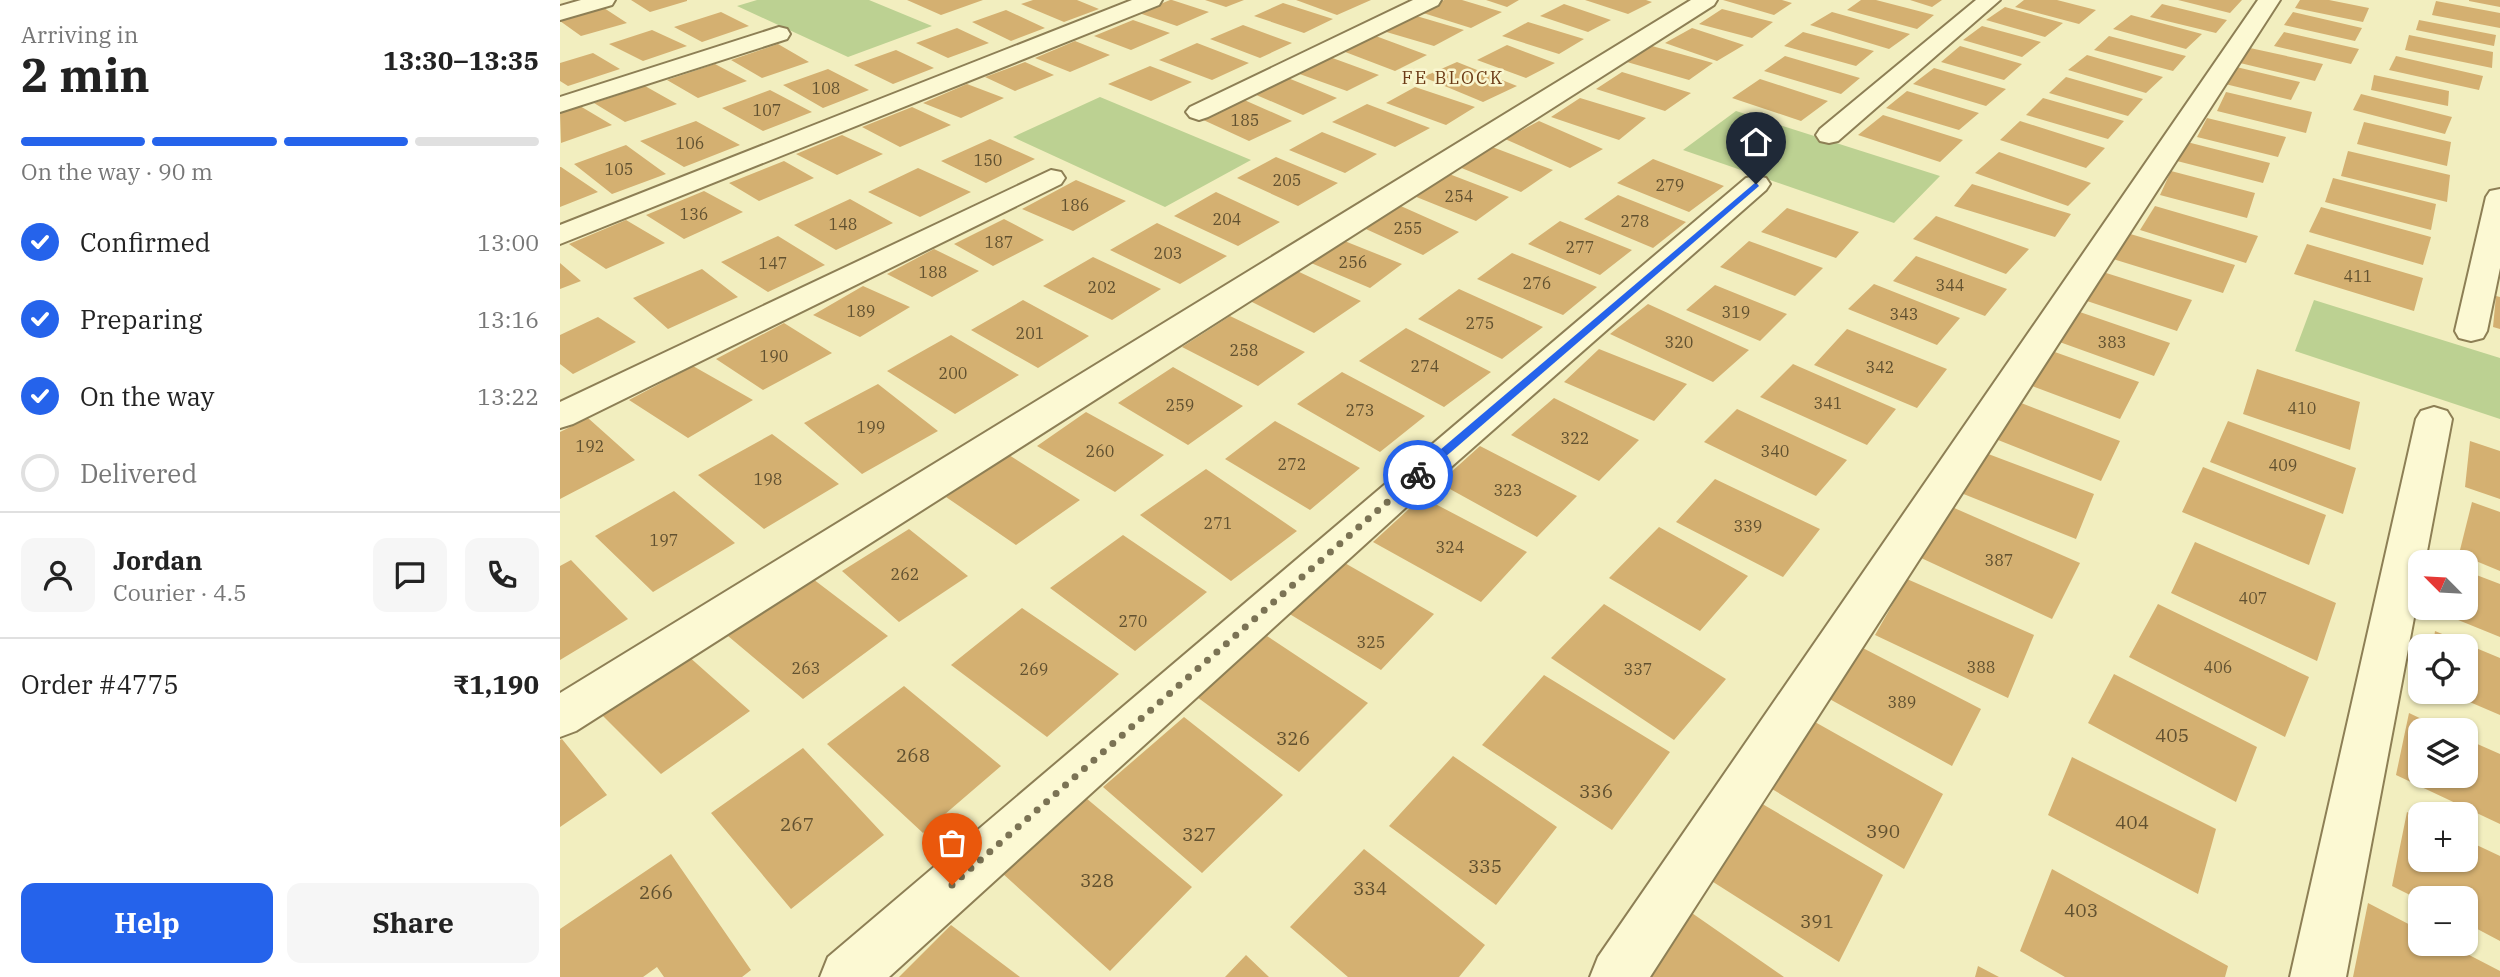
<!DOCTYPE html>
<html lang="en">
<head>
<meta charset="utf-8">
<style>
  body { margin:0; font-family:"IBM Plex Serif",serif; background:#f6f6f6; color:#222; height:100vh; display:flex; flex-direction:column; font-size:26px; white-space:nowrap }
  * { box-sizing:border-box; margin:0 }
  p { font-size:23px; color:#767676 }
  .icon { flex:none; width:38px; height:38px; fill:none; stroke:currentColor; stroke-width:2; stroke-linecap:round; stroke-linejoin:round }
  .map { position:relative; flex:1; overflow:hidden }
  .details { display:flex; flex-direction:column; background:#fff; width:560px }
  .details>* { flex:none }
  .needle { width:46px; rotate:294deg }
  .fabs { position:absolute; left:1848px; top:550px; display:grid; gap:14px }
  .fabs a { display:grid; place-items:center; width:70px; height:70px; border-radius:14px; background:#fff; box-shadow:0 2px 5px #0004; font-size:35px }
  .pin { position:absolute; display:grid; place-items:center; width:60px; height:60px; color:#fff; margin:-72px -30px; border-radius:50% 50% 50% 0; rotate:-45deg; box-shadow:0 0 7px #0007 }
  .pin .icon { rotate:45deg }
  .courier { position:absolute; display:grid; place-items:center; width:70px; height:70px; margin:-35px; border:5px solid #2563eb; border-radius:50%; background:#fff; color:#222; box-shadow:0 2px 9px #0007 }
  .head em { font-style:normal; font-weight:700 }
  .head div { display:flex; flex-direction:column-reverse }
  .head { display:flex; align-items:center; justify-content:space-between; height:119px; padding:0 21px }
  h1 { font-size:46px; font-weight:700; line-height:52px }
  .bar { display:grid; grid-template-columns:repeat(4,1fr); gap:10px 7px; align-content:center; height:84px; padding:0 21px }
  .bar i { height:9px; border-radius:5px; background:#e0e0e0 }
  .bar .current { background:#2563eb }
  .bar p { grid-column:span 4 }
  .line { display:flex; align-items:center; gap:18px; padding:0 21px; border-top:2px solid #e0e0e0 }
  .line div { flex:1 }
  .round { display:grid; place-items:center; flex:none; width:74px; height:74px; border-radius:14px; background:#f6f6f6 }
  ol { padding:0 21px; list-style:none }
  li { display:flex; align-items:center; gap:21px; height:77px }
  li p { margin-inline-start:auto }
  li .icon { padding:7px; border-radius:50%; background:#2563eb; color:#fff; stroke-width:4 }
  li:last-child { color:#767676 }
  li i { width:38px; height:38px; border:4px solid #e0e0e0; border-radius:50% }
  .action { display:flex; gap:14px; margin-top:auto; padding:14px 21px }
  .action a { flex:1; height:80px; border-radius:14px; background:#2563eb; color:#fff; font-size:28px; font-weight:700; line-height:80px; text-align:center }
  .action a+a { background:#f6f6f6; color:#222 }
  main { display:flex; flex:1; min-height:0 }
  .map>svg:first-child { display:block }
</style>
</head>
<body>
<main>
<section class="details">
<div class="head"><div><h1>2 min</h1><p>Arriving in</p></div><em>13:30–13:35</em></div>
<div class="bar"><i class="current"></i><i class="current"></i><i class="current"></i><i></i><p>On the way · 90 m</p></div>
<ol>
<li><svg class="icon" aria-label="check" viewBox="0 0 24 24"><path d="M5 12l5 5 9-10"/></svg>Confirmed<p>13:00</p></li>
<li><svg class="icon" aria-label="check" viewBox="0 0 24 24"><path d="M5 12l5 5 9-10"/></svg>Preparing<p>13:16</p></li>
<li><svg class="icon" aria-label="check" viewBox="0 0 24 24"><path d="M5 12l5 5 9-10"/></svg>On the way<p>13:22</p></li>
<li><i></i>Delivered</li>
</ol>
<div class="line" style="height:126px"><a class="round"><svg class="icon" aria-label="person" viewBox="0 0 24 24"><circle cx="12" cy="8" r="4"/><path d="M4 21q1-7 8-7t8 7"/></svg></a><div><b>Jordan</b><p>Courier · 4.5</p></div><a class="round"><svg class="icon" aria-label="chat" viewBox="0 0 24 24"><path d="M4 5h16v11H9l-5 4z"/></svg></a><a class="round"><svg class="icon" aria-label="phone" viewBox="0 0 24 24"><path d="M5 4h4l2 5-3 2q2 4 5 5l2-3 5 2v4C11 20 4 13 5 4z"/></svg></a></div>
<div class="line" style="height:91px"><div>Order #4775</div><b>₹1,190</b></div>
<div class="action"><a>Help</a><a>Share</a></div>
</section>
<div class="map">
<svg width="1940" height="977" viewBox="0 0 1940 977">
  <rect width="100%" height="100%" fill="#f2eebf"/>
  <!-- green -->
  <path fill="#bcd192" d="M197,0H309L372,26L288,57L177,6Z
    M540,97L691,160L605,207L453,137Z
    M1176,111L1380,176L1334,223L1123,150Z
    M1754,300L1940,358V419L1735,351Z"/>
  <!-- building -->
  <path fill="#d4b071" d="M71,0H127V1L90,12Z
    M347,0H423L381,15Z
    M473,0H517L539,9L504,22L461,4Z
    M610,0H612L649,12L617,26L579,13Z
    M645,0H684L666,7Z
    M736,0H811L777,15Z
    M884,0H902L942,12L911,28L860,12Z
    M926,0H959L947,7Z
    M1025,0H1086L1092,2L1068,14Z
    M1163,0H1222L1232,3L1214,15Z
    M1301,0H1316L1374,15L1357,29L1287,10Z
    M1350,0H1382L1372,7Z
    M1464,0H1497L1536,10L1519,24L1455,7Z
    M1618,0H1682L1670,13Z
    M1740,0H1769L1809,8L1803,22L1735,8Z
    M1909,0H1940V7L1909,1Z
    M1876,1L1940,13V28L1872,15Z
    M723,3L773,19L744,33L694,16Z
    M1004,4L1051,20L1028,32L980,16Z
    M1602,4L1667,20L1656,33L1590,17Z
    M1445,7L1503,23L1485,37L1426,20Z
    M44,8L67,23L21,36L0,21Z
    M1162,9L1213,22L1192,38L1139,24Z
    M446,10L485,28L451,41L412,22Z
    M161,12L189,26L142,42L114,27Z
    M1272,12L1350,34L1329,49L1250,25Z
    M1733,12L1802,28L1795,41L1724,25Z
    M853,15L904,30L874,46L823,31Z
    M1571,15L1642,34L1626,49L1553,29Z
    M573,20L610,33L571,50L534,36Z
    M1859,20L1936,35L1934,46L1856,30Z
    M968,22L1024,39L999,54L942,36Z
    M683,25L732,43L700,58L650,39Z
    M1422,26L1481,42L1462,57L1403,40Z
    M397,28L429,43L388,58L356,43Z
    M1132,28L1184,45L1157,61L1105,43Z
    M92,30L127,46L83,61L49,44Z
    M1243,32L1314,51L1296,66L1224,46Z
    M1724,32L1799,49L1791,64L1714,46Z
    M813,35L867,55L835,71L780,50Z
    M1849,35L1933,52L1932,68L1845,50Z
    M1549,36L1626,56L1613,71L1534,50Z
    M515,41L550,55L510,72L475,58Z
    M637,43L689,63L652,80L599,60Z
    M218,44L249,62L202,78L171,60Z
    M947,45L995,63L966,78L917,60Z
    M1092,46L1153,63L1129,80L1067,62Z
    M1400,46L1462,64L1444,80L1381,62Z
    M1690,48L1763,64L1755,81L1680,63Z
    M336,50L374,68L333,84L294,65Z
    M33,53L60,69L8,86L0,81V63Z
    M1527,55L1603,77L1586,93L1508,70Z
    M767,56L819,75L787,91L734,72Z
    M1225,56L1300,78L1281,94L1204,71Z
    M1836,56L1923,76L1919,90L1829,70Z
    M465,62L494,75L455,91L425,77Z
    M897,62L957,86L923,102L863,77Z
    M155,64L187,81L138,98L107,80Z
    M590,66L632,82L591,101L548,84Z
    M1672,66L1740,82L1731,100L1661,83Z
    M1374,68L1446,89L1426,106L1353,84Z
    M268,69L309,90L263,108L223,85Z
    M1062,72L1131,93L1105,111L1036,89Z
    M1814,75L1889,91L1888,106L1811,90Z
    M1506,77L1583,99L1568,116L1489,93Z
    M728,78L777,98L743,115L694,94Z
    M1200,79L1268,101L1241,121L1172,98Z
    M407,84L444,98L401,118L363,103Z
    M85,86L117,104L65,122L34,103Z
    M855,87L915,107L886,125L826,103Z
    M210,90L252,112L203,131L162,108Z
    M1347,91L1419,113L1399,130L1326,108Z
    M1666,92L1752,112L1746,133L1657,111Z
    M1801,94L1892,117L1885,134L1793,110Z
    M1020,98L1086,118L1059,140L991,117Z
    M1483,98L1564,121L1548,139L1466,115Z
    M682,99L732,121L689,141L639,118Z
    M807,104L870,128L835,147L772,122Z
    M20,106L52,125L1,143L0,113Z
    M352,107L391,125L340,147L302,127Z
    M1323,115L1403,140L1380,162L1298,135Z
    M1647,118L1726,137L1718,157L1637,137Z
    M136,121L180,145L124,167L80,141Z
    M979,121L1043,149L1010,168L945,139Z
    M1460,121L1545,148L1526,168L1440,140Z
    M1804,122L1891,142L1887,166L1797,144Z
    M762,132L817,154L785,173L729,150Z
    M282,135L323,154L277,175L236,154Z
    M430,139L475,159L426,183L381,161Z
    M1627,142L1710,163L1703,183L1617,161Z
    M66,145L106,174L52,194L14,164Z
    M927,145L993,170L961,192L894,165Z
    M1788,151L1890,175L1887,202L1781,176Z
    M1439,152L1531,183L1508,206L1415,173Z
    M716,157L778,183L738,206L677,178Z
    M1093,159L1164,186L1129,212L1057,183Z
    M224,161L254,178L199,201L169,183Z
    M0,167H1L38,192L0,207Z
    M358,168L411,192L360,217L308,192Z
    M1611,171L1695,193L1687,218L1600,195Z
    M884,172L949,197L916,221L849,194Z
    M1773,178L1876,204L1871,230L1765,202Z
    M516,180L566,201L513,231L462,209Z
    M1412,184L1511,214L1495,237L1394,206Z
    M144,191L183,212L124,239L86,215Z
    M656,192L720,222L678,246L614,216Z
    M1058,195L1126,222L1093,248L1024,219Z
    M290,199L333,223L276,250L234,225Z
    M834,203L899,232L863,255L797,225Z
    M1595,206L1698,236L1686,263L1580,230Z
    M1761,207L1871,237L1863,265L1749,232Z
    M1227,208L1299,232L1276,258L1201,232Z
    M1376,216L1469,249L1446,274L1353,239Z
    M444,219L484,240L433,266L394,244Z
    M66,220L105,243L46,269L9,244Z
    M1000,221L1072,250L1040,275L968,244Z
    M597,223L667,256L620,284L550,250Z
    M1567,233L1675,265L1663,293L1553,259Z
    M218,236L265,265L208,292L161,262Z
    M777,238L842,264L810,288L744,260Z
    M1189,241L1263,268L1235,296L1160,267Z
    M1747,244L1863,278L1854,311L1734,274Z
    M374,249L419,271L372,297L327,274Z
    M952,253L1037,287L1003,315L917,279Z
    M1356,256L1447,289L1425,316L1333,281Z
    M533,257L601,289L552,320L483,286Z
    M0,263L21,281L0,289Z
    M142,269L178,297L108,329L73,298Z
    M735,270L801,301L754,333L688,300Z
    M1543,272L1632,300L1617,331L1527,301Z
    M1314,284L1400,318L1377,345L1288,309Z
    M1155,285L1227,314L1200,341L1126,310Z
    M303,286L350,307L300,337L253,315Z
    M899,289L983,327L942,359L858,319Z
    M1936,296L1940,297V329L1933,327Z
    M463,300L529,336L478,368L411,330Z
    M1088,304L1189,350L1153,382L1050,334Z
    M1514,310L1610,343L1594,376L1494,340Z
    M670,316L745,352L698,386L622,347Z
    M38,317L76,342L13,374L0,364V335Z
    M224,323L272,353L203,390L156,359Z
    M846,328L931,372L884,407L799,361Z
    M1287,329L1387,369L1357,408L1254,365Z
    M391,335L459,375L395,414L327,371Z
    M1039,349L1127,384L1094,421L1004,382Z
    M1492,351L1579,382L1560,419L1469,385Z
    M1233,364L1336,409L1307,445L1200,397Z
    M133,366L193,400L128,438L69,400Z
    M613,367L683,406L628,445L558,403Z
    M1697,369L1800,402L1790,450L1683,414Z
    M782,372L865,416L820,452L737,404Z
    M318,384L378,431L302,474L244,423Z
    M994,398L1079,440L1039,481L951,435Z
    M1456,401L1560,441L1541,481L1433,438Z
    M1177,409L1287,460L1256,496L1144,442Z
    M526,412L604,455L555,492L477,446Z
    M28,418L75,460L0,499V432Z
    M715,421L800,468L750,510L665,459Z
    M1668,421L1796,468L1783,514L1650,462Z
    M212,434L279,484L204,529L138,475Z
    M1910,441L1940,451V499L1905,487Z
    M920,446L1017,496L977,537L879,483Z
    M1423,452L1534,494L1516,539L1401,493Z
    M449,455L520,500L456,545L386,497Z
    M1643,467L1766,515L1749,565L1622,512Z
    M646,469L737,531L671,581L580,515Z
    M1155,479L1260,529L1223,577L1116,522Z
    M114,491L175,543L93,592L35,536Z
    M862,497L967,552L921,602L813,542Z
    M1912,502L1940,512V571L1899,554Z
    M1392,507L1520,563L1492,619L1359,557Z
    M1099,527L1188,576L1140,631L1049,578Z
    M349,529L408,576L339,622L282,571Z
    M563,535L647,592L575,651L490,588Z
    M1635,542L1776,603L1757,661L1611,593Z
    M11,560L68,619L0,660V566Z
    M783,562L874,614L821,670L728,613Z
    M1906,571L1940,584V637L1876,611L1877,607H1906Z
    M253,579L328,636L243,699L168,636Z
    M1347,579L1474,635L1448,698L1315,635Z
    M1044,604L1166,679L1114,740L991,658Z
    M1598,604L1749,677L1725,737L1569,657Z
    M462,608L559,674L487,737L391,665Z
    M1875,631L1940,658V715L1884,691H1906V646H1873Z
    M707,636L808,703L739,772L637,697Z
    M1297,645L1421,709L1392,766L1264,696Z
    M127,655L190,711L101,774L40,713Z
    M1554,674L1697,747L1676,802L1528,723Z
    M984,675L1110,752L1052,830L922,745Z
    M344,686L441,766L363,833L267,744Z
    M1849,713L1885,730H1860V775H1906V739L1940,754V824L1836,775Z
    M624,717L723,795L642,873L543,787Z
    M1255,722L1383,794L1344,869L1212,789Z
    M2,739L47,795L0,827V740Z
    M243,748L324,835L231,909L151,813Z
    M893,756L997,827L936,905L829,826Z
    M1512,757L1656,829L1638,894L1488,815Z
    M526,798L632,887L550,971L442,873Z
    M1199,802L1323,875L1279,962L1150,880Z
    M1847,812L1860,818V859H1906V840L1940,856V941L1906,923V898H1860V900L1832,886Z
    M804,849L925,945L899,977H788L730,927Z
    M111,854L191,970L182,977H104L97,967L83,977H0V929Z
    M1492,869L1668,966L1665,977H1505L1460,951Z
    M1808,903L1860,930V943H1886L1940,971V977H1793Z
    M1129,911L1224,977H1084Z
    M391,925L460,977H339Z
    M686,955L709,977H665Z
    M1418,966L1439,977H1415Z"/>
  <g fill="none" stroke-linecap="round" stroke-linejoin="round">
    <defs>
      <path id="minor" d="M21,0H55L52,5L0,20V6Z
        M572,0H602L599,5L0,244V225Z
        M853,0H881L878,5L648,117L639,120L630,117L626,112L630,107Z
        M1131,0H1157L1154,5L16,731L0,737V693Z
        M1416,0H1440L1278,141L1269,143L1260,141L1256,135L1260,129Z
        M1698,0H1720L1090,977H1030L1038,957Z
        M219,27L227,29L230,34L227,39L0,112V97Z
        M491,170L501,172L505,178L501,184L13,424L0,428V402Z
        M1196,176L1206,178L1210,184L1206,190L866,489L329,977H260L268,957L1186,178Z
        M1940,189V268L1927,331L1923,338L1911,341L1899,338L1895,331L1926,197L1930,191Z
        M1874,407L1887,411L1892,419L1865,562H1860V586L1786,977H1730L1856,419L1861,411Z"/>
    </defs>
    <!-- minor casing -->
    <use href="#minor" stroke="#8d7f55" stroke-width="4"/>
    <!-- minor -->
    <use href="#minor" fill="#fcf9d3" fill-rule="evenodd"/>
  </g>
  <!-- route -->
  <path fill="#2563eb" d="M1196,182L1199,186L862,477H854V472Z"/>
  <g fill="none" stroke-linecap="round" stroke-linejoin="round">
    <!-- done -->
    <path stroke="#7b7354" stroke-width="7" stroke-dasharray="0 12.6" d="M392,885L858,475"/>
  </g>
  <g text-anchor="middle" dominant-baseline="central" stroke-width="5" stroke-linejoin="round" paint-order="stroke">
    <!-- number labels -->
    <g font-size="16" fill="#615130">
      <text x="266" y="88">108</text>
      <text x="207" y="110">107</text>
      <text x="685" y="120">185</text>
      <text x="130" y="143">106</text>
      <text x="428" y="160">150</text>
      <text x="59" y="169">105</text>
      <text x="727" y="180">205</text>
      <text x="1110" y="185">279</text>
      <text x="899" y="196">254</text>
      <text x="515" y="205">186</text>
      <text x="134" y="214">136</text>
      <text x="667" y="219">204</text>
      <text x="1075" y="221">278</text>
      <text x="283" y="224">148</text>
      <text x="848" y="228">255</text>
      <text x="439" y="242">187</text>
      <text x="1020" y="247">277</text>
      <text x="608" y="253">203</text>
      <text x="793" y="262">256</text>
      <text x="213" y="263">147</text>
      <text x="373" y="272">188</text>
      <text x="1798" y="276">411</text>
      <text x="977" y="283">276</text>
      <text x="1390" y="285">344</text>
      <text x="542" y="287">202</text>
      <text x="301" y="311">189</text>
      <text x="1176" y="312">319</text>
      <text x="1344" y="314">343</text>
      <text x="920" y="323">275</text>
      <text x="470" y="333">201</text>
      <text x="1119" y="342">320</text>
      <text x="1552" y="342">383</text>
      <text x="684" y="350">258</text>
      <text x="214" y="356">190</text>
      <text x="865" y="366">274</text>
      <text x="1320" y="367">342</text>
      <text x="393" y="373">200</text>
      <text x="1268" y="403">341</text>
      <text x="620" y="405">259</text>
      <text x="1742" y="408">410</text>
      <text x="800" y="410">273</text>
      <text x="311" y="427">199</text>
      <text x="1015" y="438">322</text>
      <text x="30" y="446">192</text>
      <text x="540" y="451">260</text>
      <text x="1215" y="451">340</text>
      <text x="732" y="464">272</text>
      <text x="1723" y="465">409</text>
      <text x="208" y="479">198</text>
      <text x="948" y="490">323</text>
      <text x="658" y="523">271</text>
      <text x="1188" y="526">339</text>
      <text x="104" y="540">197</text>
      <text x="890" y="547">324</text>
      <text x="1439" y="560">387</text>
      <text x="345" y="574">262</text>
      <text x="1693" y="598">407</text>
      <text x="573" y="621">270</text>
      <text x="811" y="642">325</text>
      <text x="1421" y="667">388</text>
      <text x="1658" y="667">406</text>
      <text x="246" y="668">263</text>
      <text x="474" y="669">269</text>
      <text x="1078" y="669">337</text>
      <text x="1342" y="702">389</text>
    </g>
    <!-- far-neighbourhood labels -->
    <g font-size="18" letter-spacing="2" fill="#6c3b16" stroke="#f9f6cf">
      <text x="893" y="77">FE BLOCK</text>
    </g>
    <!-- near-number labels -->
    <g font-size="19" fill="#615130">
      <text x="1612" y="735">405</text>
      <text x="733" y="738">326</text>
      <text x="353" y="755">268</text>
      <text x="1036" y="791">336</text>
      <text x="1572" y="822">404</text>
      <text x="237" y="824">267</text>
      <text x="1323" y="831">390</text>
      <text x="639" y="834">327</text>
      <text x="925" y="866">335</text>
      <text x="537" y="880">328</text>
      <text x="810" y="888">334</text>
      <text x="96" y="892">266</text>
      <text x="1521" y="910">403</text>
      <text x="1257" y="921">391</text>
    </g>
  </g>
</svg>
<div class="fabs">
<a><svg class="needle" viewBox="-14 -14 28 28"><path d="M0-13l5 13h-10z" fill="#e53935"/><path d="M0 13l5-13h-10z" fill="#767676"/></svg></a>
<a><svg class="icon" aria-label="locate" viewBox="0 0 24 24"><circle cx="12" cy="12" r="6"/><path d="M12 2v4M12 18v4M2 12h4M18 12h4"/></svg></a>
<a><svg class="icon" aria-label="layers" viewBox="0 0 24 24"><path d="M12 4l9 5-9 5-9-5zM3 14l9 5 9-5"/></svg></a>
<a>+</a>
<a>−</a>
</div>
<div class="pin" style="left:392px;top:885px;background:#ea580c"><svg class="icon" aria-label="bag" viewBox="0 0 24 24"><path d="M5 8h14l-1 12H6zM9 8a3 3 0 0 1 6 0"/></svg></div>
<div class="pin" style="left:1196px;top:184px;background:#1f2937"><svg class="icon" aria-label="home" viewBox="0 0 24 24"><path d="M3 11l9-7 9 7M6 9v11h12V9"/></svg></div>
<div class="courier" style="left:858px;top:475px"><svg class="icon" aria-label="bike" viewBox="0 0 24 24"><circle cx="6" cy="16" r="4"/><circle cx="18" cy="16" r="4"/><path d="M6 16l4-8h5l3 8M10 8l3 8H6M13 5h3"/></svg></div>
</div>
</main>
</body>
</html>
